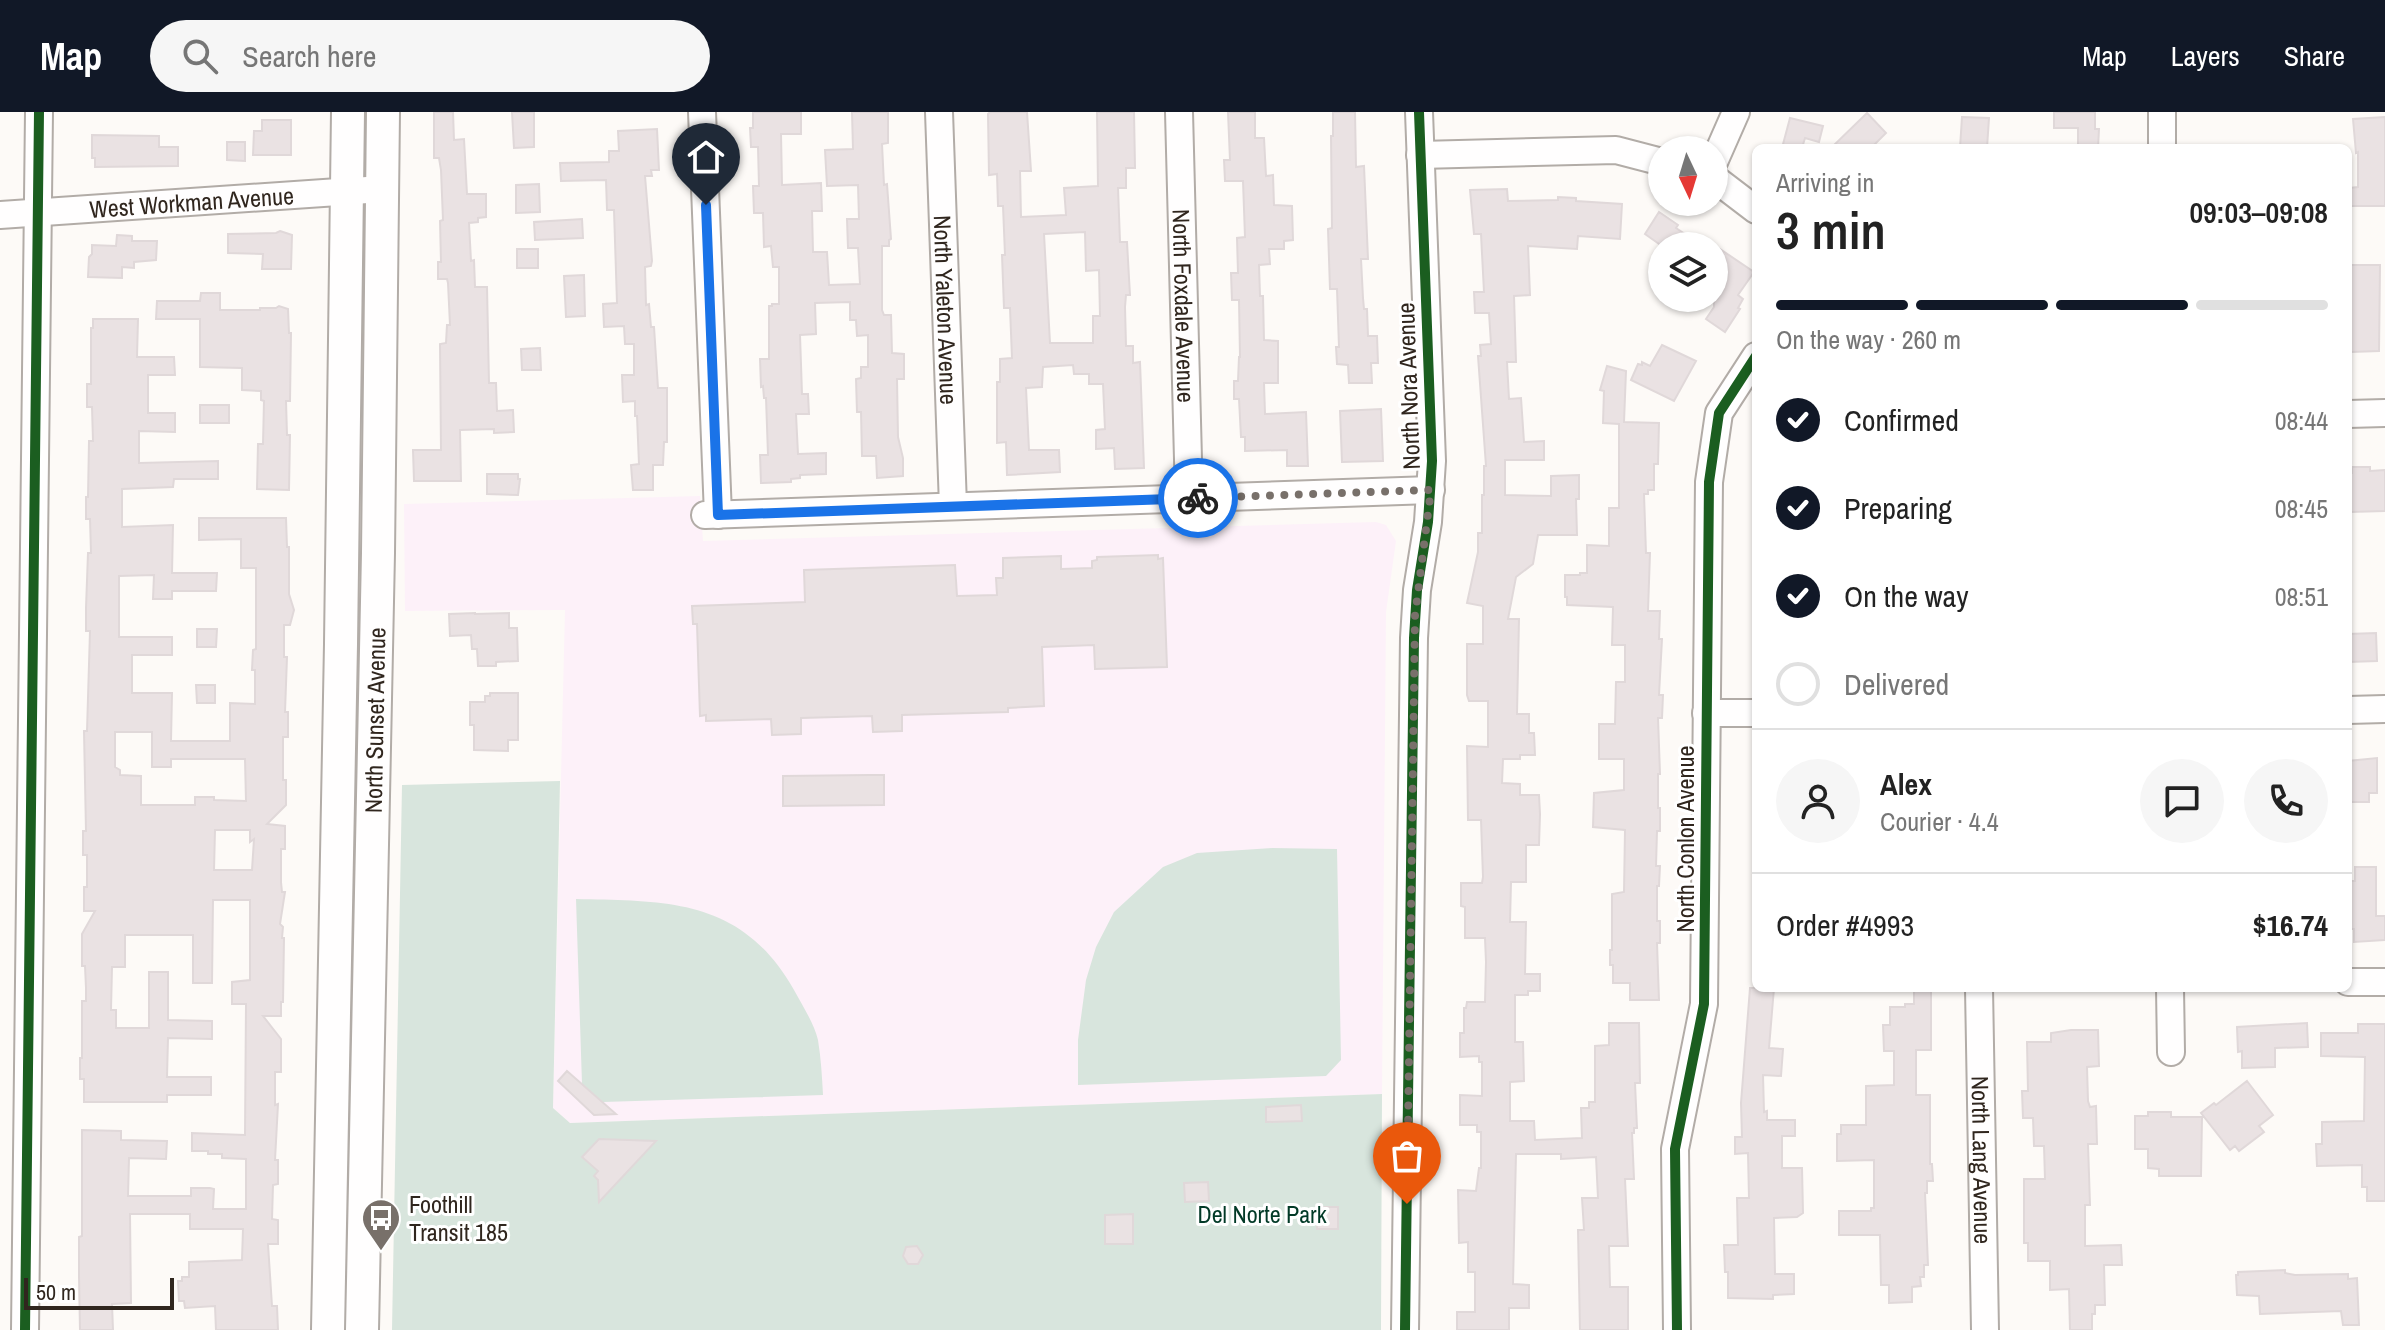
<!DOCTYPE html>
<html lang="en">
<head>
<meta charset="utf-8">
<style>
  body { margin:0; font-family:"Archivo Narrow",sans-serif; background:#f6f6f6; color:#222; height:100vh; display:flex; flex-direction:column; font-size:30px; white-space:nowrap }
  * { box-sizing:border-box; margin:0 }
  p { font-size:26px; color:#767676 }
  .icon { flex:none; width:44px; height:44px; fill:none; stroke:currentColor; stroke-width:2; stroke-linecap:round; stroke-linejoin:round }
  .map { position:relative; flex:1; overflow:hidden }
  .side { position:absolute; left:1752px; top:32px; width:600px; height:848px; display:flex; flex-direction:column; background:#fff; border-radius:12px; box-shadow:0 2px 6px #0004 }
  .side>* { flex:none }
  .needle { width:52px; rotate:176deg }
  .tools { position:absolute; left:1648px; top:24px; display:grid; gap:16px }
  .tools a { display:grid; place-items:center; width:80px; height:80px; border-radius:50%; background:#fff; box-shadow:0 2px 6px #0004; font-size:40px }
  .scale { position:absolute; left:24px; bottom:20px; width:150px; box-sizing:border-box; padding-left:8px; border:4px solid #30261e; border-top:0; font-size:22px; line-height:28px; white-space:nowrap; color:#30261e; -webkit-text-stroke:6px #fff; paint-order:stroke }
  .pin { position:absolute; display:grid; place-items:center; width:68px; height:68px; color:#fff; margin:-82px -34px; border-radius:50% 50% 50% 0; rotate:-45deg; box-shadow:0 0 8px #0007 }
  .pin .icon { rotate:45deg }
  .courier { position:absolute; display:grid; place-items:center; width:80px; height:80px; margin:-40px; border:6px solid #1a73e8; border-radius:50%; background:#fff; color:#222; box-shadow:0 2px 10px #0007 }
  .head em { font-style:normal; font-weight:600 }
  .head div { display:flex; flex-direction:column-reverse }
  .head { display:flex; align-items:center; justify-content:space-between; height:136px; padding:0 24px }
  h1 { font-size:52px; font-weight:600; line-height:60px }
  .bar { display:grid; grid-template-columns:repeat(4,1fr); gap:12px 8px; align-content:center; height:96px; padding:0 24px }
  .bar i { height:10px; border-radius:6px; background:#e0e0e0 }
  .bar .on { background:#111827 }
  .bar p { grid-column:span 4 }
  .line { display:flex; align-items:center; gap:20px; padding:0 24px; border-top:2px solid #e0e0e0 }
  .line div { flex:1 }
  .round { display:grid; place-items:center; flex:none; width:84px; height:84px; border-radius:42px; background:#f6f6f6 }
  ol { padding:0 24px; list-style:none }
  li { display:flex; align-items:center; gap:24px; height:88px }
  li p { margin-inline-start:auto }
  li .icon { padding:8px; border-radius:50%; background:#111827; color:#fff; stroke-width:4 }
  li:last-child { color:#767676 }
  li i { width:44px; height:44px; border:4px solid #e0e0e0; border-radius:50% }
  header { display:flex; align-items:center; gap:48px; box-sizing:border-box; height:112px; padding:0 40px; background:#111827; color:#fff }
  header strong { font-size:38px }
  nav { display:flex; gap:44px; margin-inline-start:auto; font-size:28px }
  .search { width:560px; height:72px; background:#f6f6f6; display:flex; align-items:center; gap:20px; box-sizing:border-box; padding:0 28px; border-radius:44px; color:#767676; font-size:30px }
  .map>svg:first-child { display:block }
</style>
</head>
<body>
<header>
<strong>Map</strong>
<div class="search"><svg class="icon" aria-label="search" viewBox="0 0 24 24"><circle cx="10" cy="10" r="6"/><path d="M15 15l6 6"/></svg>Search here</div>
<nav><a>Map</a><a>Layers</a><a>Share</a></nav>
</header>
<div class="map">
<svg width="2385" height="1218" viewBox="0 0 2385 1218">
  <rect width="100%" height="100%" fill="#fdfaf7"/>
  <!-- education -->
  <path fill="#fdf1f9" d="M700,384L703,429L1376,410L1386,413L1396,429L1386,500L1382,982L570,1011L553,996L565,498L405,499L404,392Z"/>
  <!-- green -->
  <path fill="#d8e5dd" d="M560,669L553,996L570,1011L1382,982L1381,1218H392L402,673Z
    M1272,736L1337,737L1341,948L1326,964L1078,973V928L1086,868L1096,835L1114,800L1163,755L1197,741Z
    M576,787C670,789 742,787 794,878C802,893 814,911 818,928C821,946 822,965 823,983L603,990L582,972Z"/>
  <!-- building -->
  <path fill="#eae2e3" stroke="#e0d8d9" stroke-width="2" fill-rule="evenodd" d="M434,0H453L454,28L464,27L467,82H486V105L478,106V110L469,111L471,149L474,148L475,175H487L489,271H496L497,299L513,298L514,320L494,321V317L460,318L461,369H414L413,338H441L440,232L446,231L447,213H450L448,171L447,167H438V150H441L440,109L443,108L441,58L439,46H434Z
    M512,0H534V35L514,36Z
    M753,0H801V22H781L782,73L821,71L822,99H812L813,140H827L829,173L860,172L858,136H848L847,107H859L858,73L827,74L825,38L853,37L852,0H888V31L882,32L884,73L887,72L891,127L889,128V134H882V198L884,203H891L892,241L904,242V267H897L898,325L903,346V364L877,366L876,344H862L861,300H857L856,267L861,266V255H868V223L857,224L856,208H850V190L815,191L816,222L800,223L802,282H808L809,302H796L798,342L826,341V362L800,363V366L791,367V370L761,371L760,343H768L766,286H764L763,274L761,275L760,247H769V194H772V192H779V155H773L771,134L764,135L763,101H754L753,74H759L758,35H751L750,16H753Z
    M990,0H1027L1031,59H1020L1021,105L1066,103L1064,76L1098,74L1097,0H1134L1135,56H1126V76H1118L1120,130H1127L1129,166L1130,183H1126L1125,195L1126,234H1133V251L1140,250L1144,356L1115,357L1114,336L1096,337V318L1105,317L1103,272H1089V262H1074L1073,253L1043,255L1042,275L1026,276L1029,338H1059L1060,360L1007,363L1006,330L997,331V270H1000V247L1012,246L1010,196H1004L1002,143H1005L1003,94H998L997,62L989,63L988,2ZM1085,120L1086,159L1099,158L1100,204H1093V231H1050L1044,122Z
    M1228,0H1255V26H1264L1266,64L1273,63L1274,93L1292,94L1293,128L1284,129V137H1269L1270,152L1259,153L1260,184H1263L1264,228L1278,229V271H1264L1265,302L1306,300L1308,354H1287V338L1245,339V325H1241L1239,287H1234V269H1238L1239,245H1240L1239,188H1232L1231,161H1238L1237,126L1245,125L1243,69H1225L1224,48H1230Z
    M1333,0H1355L1356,55L1364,54L1368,147H1361L1363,186L1364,197H1367L1368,224H1377L1378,251H1371L1372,271H1349L1348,253L1337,252L1336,235H1339L1337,177H1330L1328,117L1332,116L1331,24H1333Z
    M2054,0H2095V17H2099L2098,36H2078V16H2054Z
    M1867,1L1886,21L1871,36H1831Z
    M1962,5L1989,6L1987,36H1960Z
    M2385,5V94H2350V76L2358,75V40L2356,41L2353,7Z
    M1790,6L1823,14L1819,30L1805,26L1802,36H1782Z
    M262,8H291V43H253L254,19H262Z
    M657,17L659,58H651L652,64H645L652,149L651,154L645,155L646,193L649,192L651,215H654L658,276H667V330H664L663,353H653V378H633L631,353L639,352L637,304H635V289L623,290L622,263H634V232H625L624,214L604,215L603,192L617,191L614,98H607L606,68L561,69L560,51L609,50V39H619L618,19Z
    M92,23L159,24V35H178V54L95,55V46H92Z
    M227,30H245V49L227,48Z
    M539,72L540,100L516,101V73Z
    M1507,77L1508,89L1558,88V85L1576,86V89L1622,92L1620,127L1578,124L1577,137L1528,134L1530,183L1514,184L1516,250H1507L1509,287L1521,286L1524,330L1544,329V348H1505V383L1551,384V364L1579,363V387H1576L1577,423H1538L1533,452L1516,465L1508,507H1519L1517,602H1529V621H1534L1535,643H1520V647H1503L1502,671L1520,672V683H1539L1540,702L1539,733H1526V770H1511L1510,810H1526L1525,862H1540V879H1528V883H1515V930H1523L1524,969L1510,970V1009H1534L1535,1028L1582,1026L1581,996H1589V990H1595V934L1609,933V911H1639L1640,971H1635L1637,1016H1634V1021H1632L1634,1067H1625L1628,1134H1609L1610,1175H1628V1218H1580L1578,1118H1584L1582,1086H1598L1596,1045L1561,1047V1042H1516L1513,1172L1529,1173V1196H1509V1218H1457V1200H1475V1160H1468V1130L1459,1131L1458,1078L1476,1079L1479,1056H1481V1020H1477V1013H1460V983L1482,984V950H1479V944L1460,945V921H1464V896H1466L1467,890H1485L1486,850L1485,826H1465V795L1461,794V771H1482L1483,765L1481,708H1468L1467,634L1488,635V589H1469L1467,583V532H1483V494L1467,491L1478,440V421H1482V383H1484V354H1486L1478,244H1481L1480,233L1491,232L1489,201H1475L1474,180H1484L1481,122H1474L1470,78Z
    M1659,100L1678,113L1676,116L1703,134H1662L1645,122Z
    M582,107L583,126L535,128L534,110Z
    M280,119L292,123L291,157H262L263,142L228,141V122L276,121Z
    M117,123L132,124V129H157L156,148L134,150V156L122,155V166L88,165L89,145L92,142V133L116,134Z
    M517,137H538V156H517Z
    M1720,137L1754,160L1738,183L1743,187L1738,196L1740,197L1725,220L1706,207L1714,195V146Z
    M2351,153H2380L2379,239L2351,240Z
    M584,163L585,204L566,205L564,164Z
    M201,181H220V198H260V196H276L279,194L288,197L289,221H291L290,289H286L287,323H290L289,378L257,377L258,332H263L264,289L261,288V279L242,278V256L200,255V207H156L157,189H200Z
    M93,207H138L137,245H174L175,263H148V301H175V320L139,319V351L218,349V367H174L173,375L122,377V415L173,413L172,461H217L216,479H172V487H153L154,463L119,464V525H172V543H132V581H172L171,629H230V591L255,592V558H252L253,538L256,537V456H241V427L199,428V406H286L287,435H289V482L294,498L290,513H284V545H287L285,600H288V625H283V668H286V693L267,712L285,714V737H281V770L282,780H285L280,812L283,815L282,826H284L283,890H281V904H263L281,927V960H275V993L278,992L275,1048H278V1072L273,1073L272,1107L278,1108V1132H268L272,1194H277L278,1218H216L215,1194L185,1196L184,1189H179L178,1169H182V1165H189V1150L242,1148L243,1117H190V1102H130L131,1191L112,1192L113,1218H80L79,1164V1125L82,1124V1018L121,1019V1028L167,1029L166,1047L129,1046L128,1084H191V1076H210L214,1077L213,1097H246V1047L222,1046V1042H208V1039H192V1021L245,1023L246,892H232V870L250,868V788H213L212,871H193V823H125V855H112L111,898H116V916H149V860H168V908L212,909V927L168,926L167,965H211V983H167V990H84V967H80V946H82V889H86V876L85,854H82V822L95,799H84V775H87V743H83V719H86L84,619H87L90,519H86V496L88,441H91L90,407H86V385H88L89,329H93L92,295H87V272H91V216H93ZM115,620H152V655H171V647H245L246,689L214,688V685H195V693H141V664L120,663V658L115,655ZM215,718H250V730L254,727L252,758H214Z
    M1662,233L1696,249L1674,289L1631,268L1638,252L1642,253V250L1650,254Z
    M540,236L541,258H522L521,237Z
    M1607,254L1626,259L1624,310L1659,311L1658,352H1654V378H1648V382H1644L1646,441H1650L1648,499H1660L1659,527H1662L1659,583H1663L1662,606H1658L1660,662H1658V696H1660V719H1657L1656,754H1660L1659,774H1657V809H1660V831H1657L1659,888H1630V871H1613V853H1610V838H1612V782L1624,780L1625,718L1593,715L1594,681L1624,678V647H1599V612H1615L1616,570H1625V533H1612L1613,495L1567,493V485H1565V463H1580V461H1587V433L1609,434V396H1619V312L1603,311L1604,279L1600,278Z
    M200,293H229V311H200Z
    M1381,297L1383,349L1342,350L1340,299Z
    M2352,355H2370V359L2385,358V399L2350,400L2348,361H2352Z
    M487,362H518V367H520L518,383L487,382Z
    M1158,443V447L1163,446L1167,555L1095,557L1094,533L1042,535L1044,594L1008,596V600L902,603V619L873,620L872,604L801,606V622L772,623L771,607L706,609V603L700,604L697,512H693L692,494L805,490L804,458L955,453L957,484L997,483L996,466H1003V446L1061,444V457L1092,456V449L1097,448V445Z
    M475,501V502L509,501V516H517L518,549L496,550V554H478L477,537H472L471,523L450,524L449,502Z
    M197,517H217L216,535H197Z
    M2376,521L2377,549L2348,550V522Z
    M196,573H215V591H197Z
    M490,581H518V628H508V639L474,638V613H470V590H485V584H490Z
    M2377,646V681H2369V690H2348V649Z
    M869,663H884V693L783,694V664Z
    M2355,755H2376V804H2385V828L2354,830V817H2348V769H2355Z
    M1750,876H1774L1769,936L1783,937L1781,964L1763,963L1764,1000L1767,999V1008H1795V1024H1782V1056H1802L1803,1101L1797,1105L1774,1106L1775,1162H1794V1182L1773,1183V1187L1728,1186V1160H1725L1724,1133H1738L1737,1086H1749L1748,1041L1735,1042V1025H1742L1741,991Z
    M1914,876H1931V938H1916V983H1930V1052H1932L1933,1069H1927V1081H1925L1928,1153H1924V1165H1920L1921,1174L1912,1175V1190L1889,1191V1173H1881L1880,1123H1839V1099H1871V1096H1874V1048L1837,1049V1022H1841V1013H1866V974L1894,973V939H1884L1883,913H1890V895H1905V892H1914Z
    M2307,911L2308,935L2275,936V955L2242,956V939L2238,940L2237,915Z
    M2358,912H2385V1089H2367V1075H2362V1053L2317,1054L2316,1032H2322V1010L2364,1009L2365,945L2321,944V921H2358Z
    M2071,918H2098L2099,954L2087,955L2088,989L2090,995L2096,994L2097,1032H2088L2090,1093H2085V1134L2121,1133L2122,1153H2104L2105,1193H2095V1202H2092V1218H2070L2069,1177L2050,1178V1149H2028V1131H2024V1067H2045L2044,1034H2034L2033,1006H2023L2022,979H2028L2027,930H2051V921Z
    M567,959L616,1002L594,1003L558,969Z
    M2247,969L2273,1003L2259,1014L2264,1020L2239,1039L2235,1034L2230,1038L2201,1001L2214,991L2216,993Z
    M1301,993L1302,1009L1266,1010V995Z
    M2148,1000H2171V1005H2202L2201,1064H2159V1057L2148,1056V1037H2135V1004H2148Z
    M599,1027L656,1029L599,1090L598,1068L594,1064L598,1059L582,1045Z
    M1208,1070L1209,1089L1185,1090L1184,1071Z
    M1316,1095H1338V1117H1317Z
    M1133,1102V1132H1105V1103Z
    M917,1134L923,1143L918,1152H908L903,1144L906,1135Z
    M2285,1158V1161L2295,1163L2348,1162V1167L2357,1166L2359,1213H2343L2341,1199L2260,1202L2259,1184L2237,1183L2236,1163H2238V1160Z"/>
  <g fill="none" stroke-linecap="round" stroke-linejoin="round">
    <defs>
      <g id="minor">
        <path d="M702,0L718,403"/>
        <path id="s1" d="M939,0L953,394"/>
        <path id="s2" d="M1179,0L1189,386"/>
        <path d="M2162,36V0"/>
        <path d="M1420,43L1616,38L1662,50"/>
        <path d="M1714,50L1736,0"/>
        <path d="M1714,66L1756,98"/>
        <path id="s3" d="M0,103L382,77"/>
        <path d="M2348,302L2385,301"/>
        <path d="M705,403L1431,378"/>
        <path d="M2348,598L2385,597"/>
        <path d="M1706,601H1756"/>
        <path d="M2348,870H2385"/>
        <path id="s4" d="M1979,876L1985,1218"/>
        <path d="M2170,876L2171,940"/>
        <path d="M25,1218L39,0"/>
        <path d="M1405,1218L1414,526L1417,478L1428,410L1432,349L1419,0"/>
        <path d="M1677,1218L1675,1037L1704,892L1709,370L1719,301L1756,244"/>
      </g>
      <g id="major">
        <path d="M328,1218L341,532L348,0"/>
        <path id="s5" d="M362,1218L378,441L383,0"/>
      </g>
    </defs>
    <!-- minor casing -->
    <use href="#minor" stroke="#b2aca7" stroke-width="30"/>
    <!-- major casing -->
    <use href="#major" stroke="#b2aca7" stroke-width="36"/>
    <!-- minor -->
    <use href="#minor" stroke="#fffefe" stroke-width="26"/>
    <!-- major -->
    <use href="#major" stroke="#fffefe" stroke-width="32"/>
    <defs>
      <path id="cycleway" d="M25,1218L39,0
        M1405,1218L1414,526L1417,478L1428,410L1432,349L1419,0
        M1677,1218L1675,1037L1704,892L1709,370L1719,301L1756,244"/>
    </defs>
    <!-- cycleway casing -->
    <use href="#cycleway" stroke="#fff" stroke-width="15"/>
    <!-- cycleway -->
    <use href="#cycleway" stroke="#1b5e20" stroke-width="10"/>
  </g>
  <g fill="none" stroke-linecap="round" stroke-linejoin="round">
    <!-- done -->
    <path stroke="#78706a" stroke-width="8" stroke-dasharray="0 14.4" d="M1198,386L1431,378L1415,504L1407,1092"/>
    <!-- route -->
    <path stroke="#1a73e8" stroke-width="10" d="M706,93L718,403L1198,386"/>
  </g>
  <!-- icons -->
  <defs>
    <symbol id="bus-pin" viewBox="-11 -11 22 30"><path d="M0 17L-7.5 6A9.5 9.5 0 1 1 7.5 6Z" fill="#78706a" stroke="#fff"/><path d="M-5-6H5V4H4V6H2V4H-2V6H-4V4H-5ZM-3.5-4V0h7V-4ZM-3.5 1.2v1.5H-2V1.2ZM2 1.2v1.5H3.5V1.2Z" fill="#fff"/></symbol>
  </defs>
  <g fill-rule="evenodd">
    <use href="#bus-pin" x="359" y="1084" width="44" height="60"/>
  </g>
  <g text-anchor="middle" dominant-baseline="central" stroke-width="6" stroke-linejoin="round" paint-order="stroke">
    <!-- street labels -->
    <g font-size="24" fill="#30261e" stroke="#fff">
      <text stroke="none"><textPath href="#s3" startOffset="192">West Workman Avenue</textPath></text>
      <text stroke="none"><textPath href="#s2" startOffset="194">North Foxdale Avenue</textPath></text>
      <text stroke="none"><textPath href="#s1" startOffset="198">North Yaleton Avenue</textPath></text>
      <text transform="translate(1408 274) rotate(-92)">North Nora Avenue</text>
      <text stroke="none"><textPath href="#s5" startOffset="610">North Sunset Avenue</textPath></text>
      <text transform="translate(1685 727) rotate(-90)">North Conlon Avenue</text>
      <text stroke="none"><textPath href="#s4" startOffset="172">North Lang Avenue</textPath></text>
    </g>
    <!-- poi labels -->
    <g font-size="24" fill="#30261e" stroke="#fff" text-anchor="start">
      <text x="409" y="1092">Foothill<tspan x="409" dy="28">Transit 185</tspan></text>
    </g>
    <!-- park labels -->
    <g font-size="24" fill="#023a27" stroke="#fff">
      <text x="1262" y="1102">Del Norte Park</text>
    </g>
  </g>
</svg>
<div class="tools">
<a><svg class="needle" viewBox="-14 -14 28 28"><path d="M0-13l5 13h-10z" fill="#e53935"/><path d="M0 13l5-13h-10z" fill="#767676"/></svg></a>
<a><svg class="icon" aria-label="layers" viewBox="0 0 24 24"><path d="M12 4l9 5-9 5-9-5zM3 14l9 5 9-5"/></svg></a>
</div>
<div class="scale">50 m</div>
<div class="pin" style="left:1407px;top:1092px;background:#ea580c"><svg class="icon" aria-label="bag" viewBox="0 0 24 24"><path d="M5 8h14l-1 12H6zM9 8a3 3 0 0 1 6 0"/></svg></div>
<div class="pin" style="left:706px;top:93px;background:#1f2937"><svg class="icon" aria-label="home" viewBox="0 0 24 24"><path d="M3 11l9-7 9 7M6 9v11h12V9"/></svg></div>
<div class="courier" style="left:1198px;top:386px"><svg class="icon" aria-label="bike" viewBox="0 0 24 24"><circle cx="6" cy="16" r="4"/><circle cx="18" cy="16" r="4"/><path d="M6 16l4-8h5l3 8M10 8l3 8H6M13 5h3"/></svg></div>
<section class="side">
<div class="head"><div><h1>3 min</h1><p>Arriving in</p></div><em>09:03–09:08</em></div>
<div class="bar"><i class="on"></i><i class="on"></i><i class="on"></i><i></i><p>On the way · 260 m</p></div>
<ol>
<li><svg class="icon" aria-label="check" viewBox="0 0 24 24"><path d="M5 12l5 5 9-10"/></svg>Confirmed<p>08:44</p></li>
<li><svg class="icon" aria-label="check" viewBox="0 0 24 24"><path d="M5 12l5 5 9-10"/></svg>Preparing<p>08:45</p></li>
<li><svg class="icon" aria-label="check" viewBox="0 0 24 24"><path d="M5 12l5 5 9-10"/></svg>On the way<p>08:51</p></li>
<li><i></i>Delivered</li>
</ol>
<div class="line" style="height:144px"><a class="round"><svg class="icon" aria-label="person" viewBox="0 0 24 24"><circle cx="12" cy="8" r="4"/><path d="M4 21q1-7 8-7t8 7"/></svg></a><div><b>Alex</b><p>Courier · 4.4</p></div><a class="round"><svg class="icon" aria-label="chat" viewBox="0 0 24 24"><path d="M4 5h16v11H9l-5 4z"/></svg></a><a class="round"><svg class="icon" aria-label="phone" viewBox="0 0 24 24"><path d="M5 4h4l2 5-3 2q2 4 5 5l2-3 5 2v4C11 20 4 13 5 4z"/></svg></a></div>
<div class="line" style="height:104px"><div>Order #4993</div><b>$16.74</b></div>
</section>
</div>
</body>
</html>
